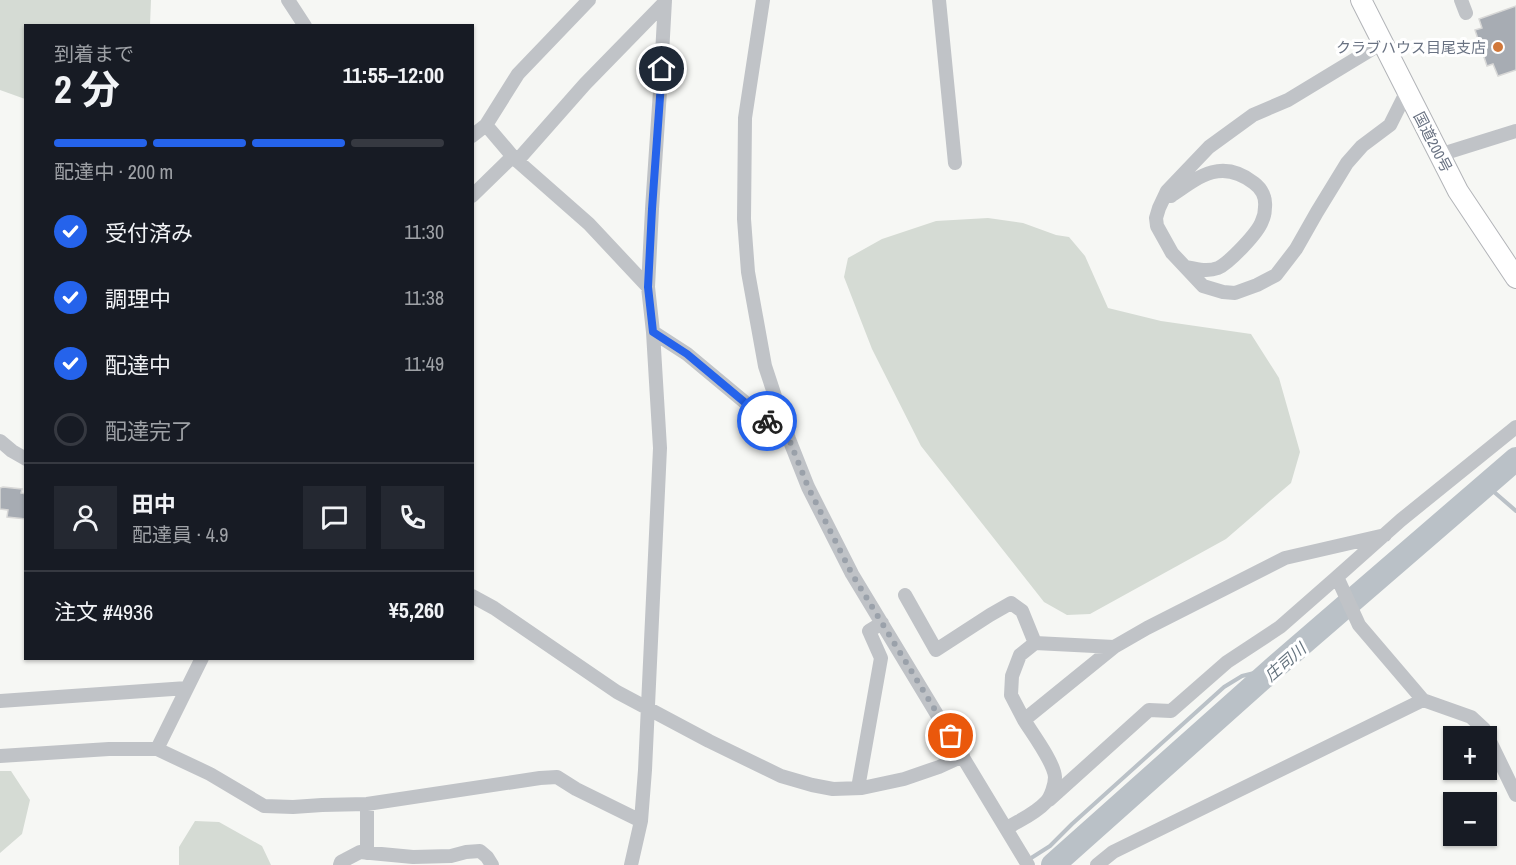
<!DOCTYPE html>
<html lang="ja">
<head>
<meta charset="utf-8">
<style>
  body { margin:0; font-family:"Archivo Narrow","Noto Sans JP",sans-serif; background:#242831; color:#f1f3f6; height:100vh; display:flex; flex-direction:column; font-size:22px; white-space:nowrap }
  * { box-sizing:border-box; margin:0 }
  p { font-size:20px; color:#9ea1a6 }
  .icon { flex:none; width:33px; height:33px; fill:none; stroke:currentColor; stroke-width:2; stroke-linecap:round; stroke-linejoin:round }
  .map { position:relative; flex:1; overflow:hidden }
  .panel { position:absolute; left:24px; top:24px; width:450px; height:636px; display:flex; flex-direction:column; background:#171b24; border-radius:0px; box-shadow:0 2px 4px #0004 }
  .panel>* { flex:none }
  .buttons { position:absolute; left:1443px; top:726px; display:grid; gap:12px }
  .buttons a { display:grid; place-items:center; width:54px; height:54px; border-radius:0px; background:#171b24; box-shadow:0 2px 4px #0004; font-size:30px }
  .pin { position:absolute; display:grid; place-items:center; width:51px; height:51px; color:#fff; margin:-26px; border:3px solid #fff; border-radius:50%; box-shadow:0 2px 6px #0007 }
  .courier { position:absolute; display:grid; place-items:center; width:60px; height:60px; margin:-30px; border:4px solid #2563eb; border-radius:50%; background:#fff; color:#222; box-shadow:0 2px 8px #0007 }
  .headline em { font-style:normal; font-weight:700 }
  .headline div { display:flex; flex-direction:column-reverse }
  .headline { display:flex; align-items:center; justify-content:space-between; height:102px; padding:0 30px }
  h1 { font-size:39px; font-weight:700; line-height:45px }
  .bar { display:grid; grid-template-columns:repeat(4,1fr); gap:9px 6px; align-content:center; height:72px; padding:0 30px }
  .bar i { height:8px; border-radius:4px; background:#363941 }
  .bar .selected { background:#2563eb }
  .bar p { grid-column:span 4 }
  .line { display:flex; align-items:center; gap:15px; padding:0 30px; border-top:2px solid #363941 }
  .line div { flex:1 }
  .round { display:grid; place-items:center; flex:none; width:63px; height:63px; border-radius:0px; background:#242831 }
  ol { padding:0 30px; list-style:none }
  li { display:flex; align-items:center; gap:18px; height:66px }
  li p { margin-inline-start:auto }
  li .icon { padding:6px; border-radius:50%; background:#2563eb; color:#fff; stroke-width:4 }
  li:last-child { color:#9ea1a6 }
  li i { width:33px; height:33px; border:3px solid #363941; border-radius:50% }
  .map>svg:first-child { display:block }
</style>
</head>
<body>
<div class="map">
<svg width="1516" height="865" viewBox="0 0 1516 865">
  <rect width="100%" height="100%" fill="#f6f7f4"/>
  <!-- green -->
  <path fill="#d5dbd4" d="M0,0H151L150,25L26,26L25,99L0,90Z
    M988,218L1023,223L1056,235L1069,237L1085,256L1108,308L1161,321L1251,334L1279,378L1300,452L1291,483L1226,539L1090,614L1067,615L1044,602L921,446L872,349L844,277L848,258L882,239L936,221Z
    M0,771H11L30,800L22,834L0,853Z
    M195,821L219,822L262,846L271,865H179V847Z"/>
  <g fill="none" stroke-linecap="round" stroke-linejoin="round">
    <!-- stream -->
    <path stroke="#bac1c7" stroke-width="4" d="M1486,485L1516,511
      M1028,860L1050,846L1072,824L1224,687L1242,676L1274,668"/>
    <!-- river -->
    <path stroke="#bac1c7" stroke-width="24" d="M1053,865L1274,668L1516,459"/>
  </g>
  <!-- building -->
  <path fill="#a7acb3" stroke="#d8d8d7" stroke-width="1.5" d="M1516,6V70L1498,76L1493,64L1487,66L1475,30L1482,28L1479,19Z
    M3,487L22,489L21,493L26,494V519L7,517L8,510L0,509V488Z"/>
  <g fill="none" stroke-linecap="round" stroke-linejoin="round">
    <defs>
      <path id="highway" d="M1361,0L1458,191L1516,278"/>
    </defs>
    <!-- highway casing -->
    <use href="#highway" stroke="#b2b4b8" stroke-width="22"/>
    <!-- minor -->
    <path stroke="#c0c3c7" stroke-width="14" d="M288,0L305,26
      M763,0L745,118L744,219L748,272L765,366L789,439L808,487L852,574L1028,865
      M939,0L955,163
      M1461,0L1466,13
      M1382,43L1288,100L1253,115L1209,147L1167,191L1159,208L1156,218L1157,226L1172,253L1203,286L1223,292L1235,293L1257,285L1276,275L1296,249L1317,212L1347,163L1362,146L1390,125L1407,91
      M486,125L514,158L589,224L648,287
      M472,136L486,125L518,74L589,0
      M1439,155L1516,131
      M517,161L585,84L665,2
      M472,196L512,157
      M1171,196C1199,176 1222,158 1254,183C1262,189 1266,198 1265,207C1265,211 1264,217 1262,221C1258,233 1229,263 1218,268C1207,272 1196,269 1186,267
      M653,332L687,354L788,438
      M1516,427L1401,520L1337,577L1359,625L1423,700L1471,717L1484,729L1516,795
      M0,441L12,451L26,459
      M905,595L936,650L990,615L1011,603L1022,611L1035,643
      M472,596L494,608L617,692L709,741L781,776L812,785L833,789L862,788L904,779L939,767L963,756
      M0,701L187,688
      M1024,720L1011,695L1012,676L1020,655L1035,643L1114,647
      M157,749L202,658
      M0,756L109,749H157L210,774L264,806L293,807L322,805L367,804L540,778L557,777L576,789L641,821
      M858,788L881,658L869,631L882,623
      M1049,800L1149,710L1171,711L1227,662L1280,627L1337,577
      M1007,828C1020,820 1035,814 1046,802C1051,797 1055,784 1055,777C1054,762 1032,733 1024,720L1114,647L1147,628L1285,558L1385,535
      M367,853V804
      M340,865L341,862L360,852L413,857L451,856L466,852L480,851L487,857L492,865
      M631,865L641,821L645,770L660,448L653,332L648,287L652,209L660,91L665,0
      M1097,865L1113,852L1423,700"/>
    <!-- highway -->
    <use href="#highway" stroke="#fff" stroke-width="20"/>
  </g>
  <g fill="none" stroke-linecap="round" stroke-linejoin="round">
    <!-- done -->
    <path stroke="#9aa1aa" stroke-width="6" stroke-dasharray="0 10.8" d="M767,421L789,439L808,487L852,574L951,736"/>
    <!-- route -->
    <path stroke="#2563eb" stroke-width="8" d="M662,69L652,209L648,287L653,332L687,354L767,421"/>
  </g>
  <!-- markers -->
  <circle fill="#d1783a" stroke="#fff" stroke-width="2" cx="1498" cy="47" r="6"/>
  <g text-anchor="middle" dominant-baseline="central" stroke-width="6" stroke-linejoin="round" paint-order="stroke">
    <!-- poi labels -->
    <g font-size="15" fill="#697282" stroke="#fff" text-anchor="end">
      <text x="1486" y="47">クラブハウス目尾支店</text>
    </g>
    <!-- street labels -->
    <g font-size="15" fill="#697282" stroke="#fff">
      <text transform="translate(1433 142) rotate(63)">国道200号</text>
    </g>
    <!-- water labels -->
    <g font-size="16" font-style="italic" fill="#65737e" stroke="#fff">
      <text transform="translate(1285 662) rotate(-41)">庄司川</text>
    </g>
  </g>
</svg>
<div class="buttons">
<a>+</a>
<a>−</a>
</div>
<div class="pin" style="left:951px;top:736px;background:#ea580c"><svg class="icon" aria-label="bag" viewBox="0 0 24 24"><path d="M5 8h14l-1 12H6zM9 8a3 3 0 0 1 6 0"/></svg></div>
<div class="pin" style="left:662px;top:69px;background:#1f2937"><svg class="icon" aria-label="home" viewBox="0 0 24 24"><path d="M3 11l9-7 9 7M6 9v11h12V9"/></svg></div>
<div class="courier" style="left:767px;top:421px"><svg class="icon" aria-label="bike" viewBox="0 0 24 24"><circle cx="6" cy="16" r="4"/><circle cx="18" cy="16" r="4"/><path d="M6 16l4-8h5l3 8M10 8l3 8H6M13 5h3"/></svg></div>
<section class="panel">
<div class="headline"><div><h1>2 分</h1><p>到着まで</p></div><em>11:55–12:00</em></div>
<div class="bar"><i class="selected"></i><i class="selected"></i><i class="selected"></i><i></i><p>配達中 · 200 m</p></div>
<ol>
<li><svg class="icon" aria-label="check" viewBox="0 0 24 24"><path d="M5 12l5 5 9-10"/></svg>受付済み<p>11:30</p></li>
<li><svg class="icon" aria-label="check" viewBox="0 0 24 24"><path d="M5 12l5 5 9-10"/></svg>調理中<p>11:38</p></li>
<li><svg class="icon" aria-label="check" viewBox="0 0 24 24"><path d="M5 12l5 5 9-10"/></svg>配達中<p>11:49</p></li>
<li><i></i>配達完了</li>
</ol>
<div class="line" style="height:108px"><a class="round"><svg class="icon" aria-label="person" viewBox="0 0 24 24"><circle cx="12" cy="8" r="4"/><path d="M4 21q1-7 8-7t8 7"/></svg></a><div><b>田中</b><p>配達員 · 4.9</p></div><a class="round"><svg class="icon" aria-label="chat" viewBox="0 0 24 24"><path d="M4 5h16v11H9l-5 4z"/></svg></a><a class="round"><svg class="icon" aria-label="phone" viewBox="0 0 24 24"><path d="M5 4h4l2 5-3 2q2 4 5 5l2-3 5 2v4C11 20 4 13 5 4z"/></svg></a></div>
<div class="line" style="height:78px"><div>注文 #4936</div><b>¥5,260</b></div>
</section>
</div>
</body>
</html>
